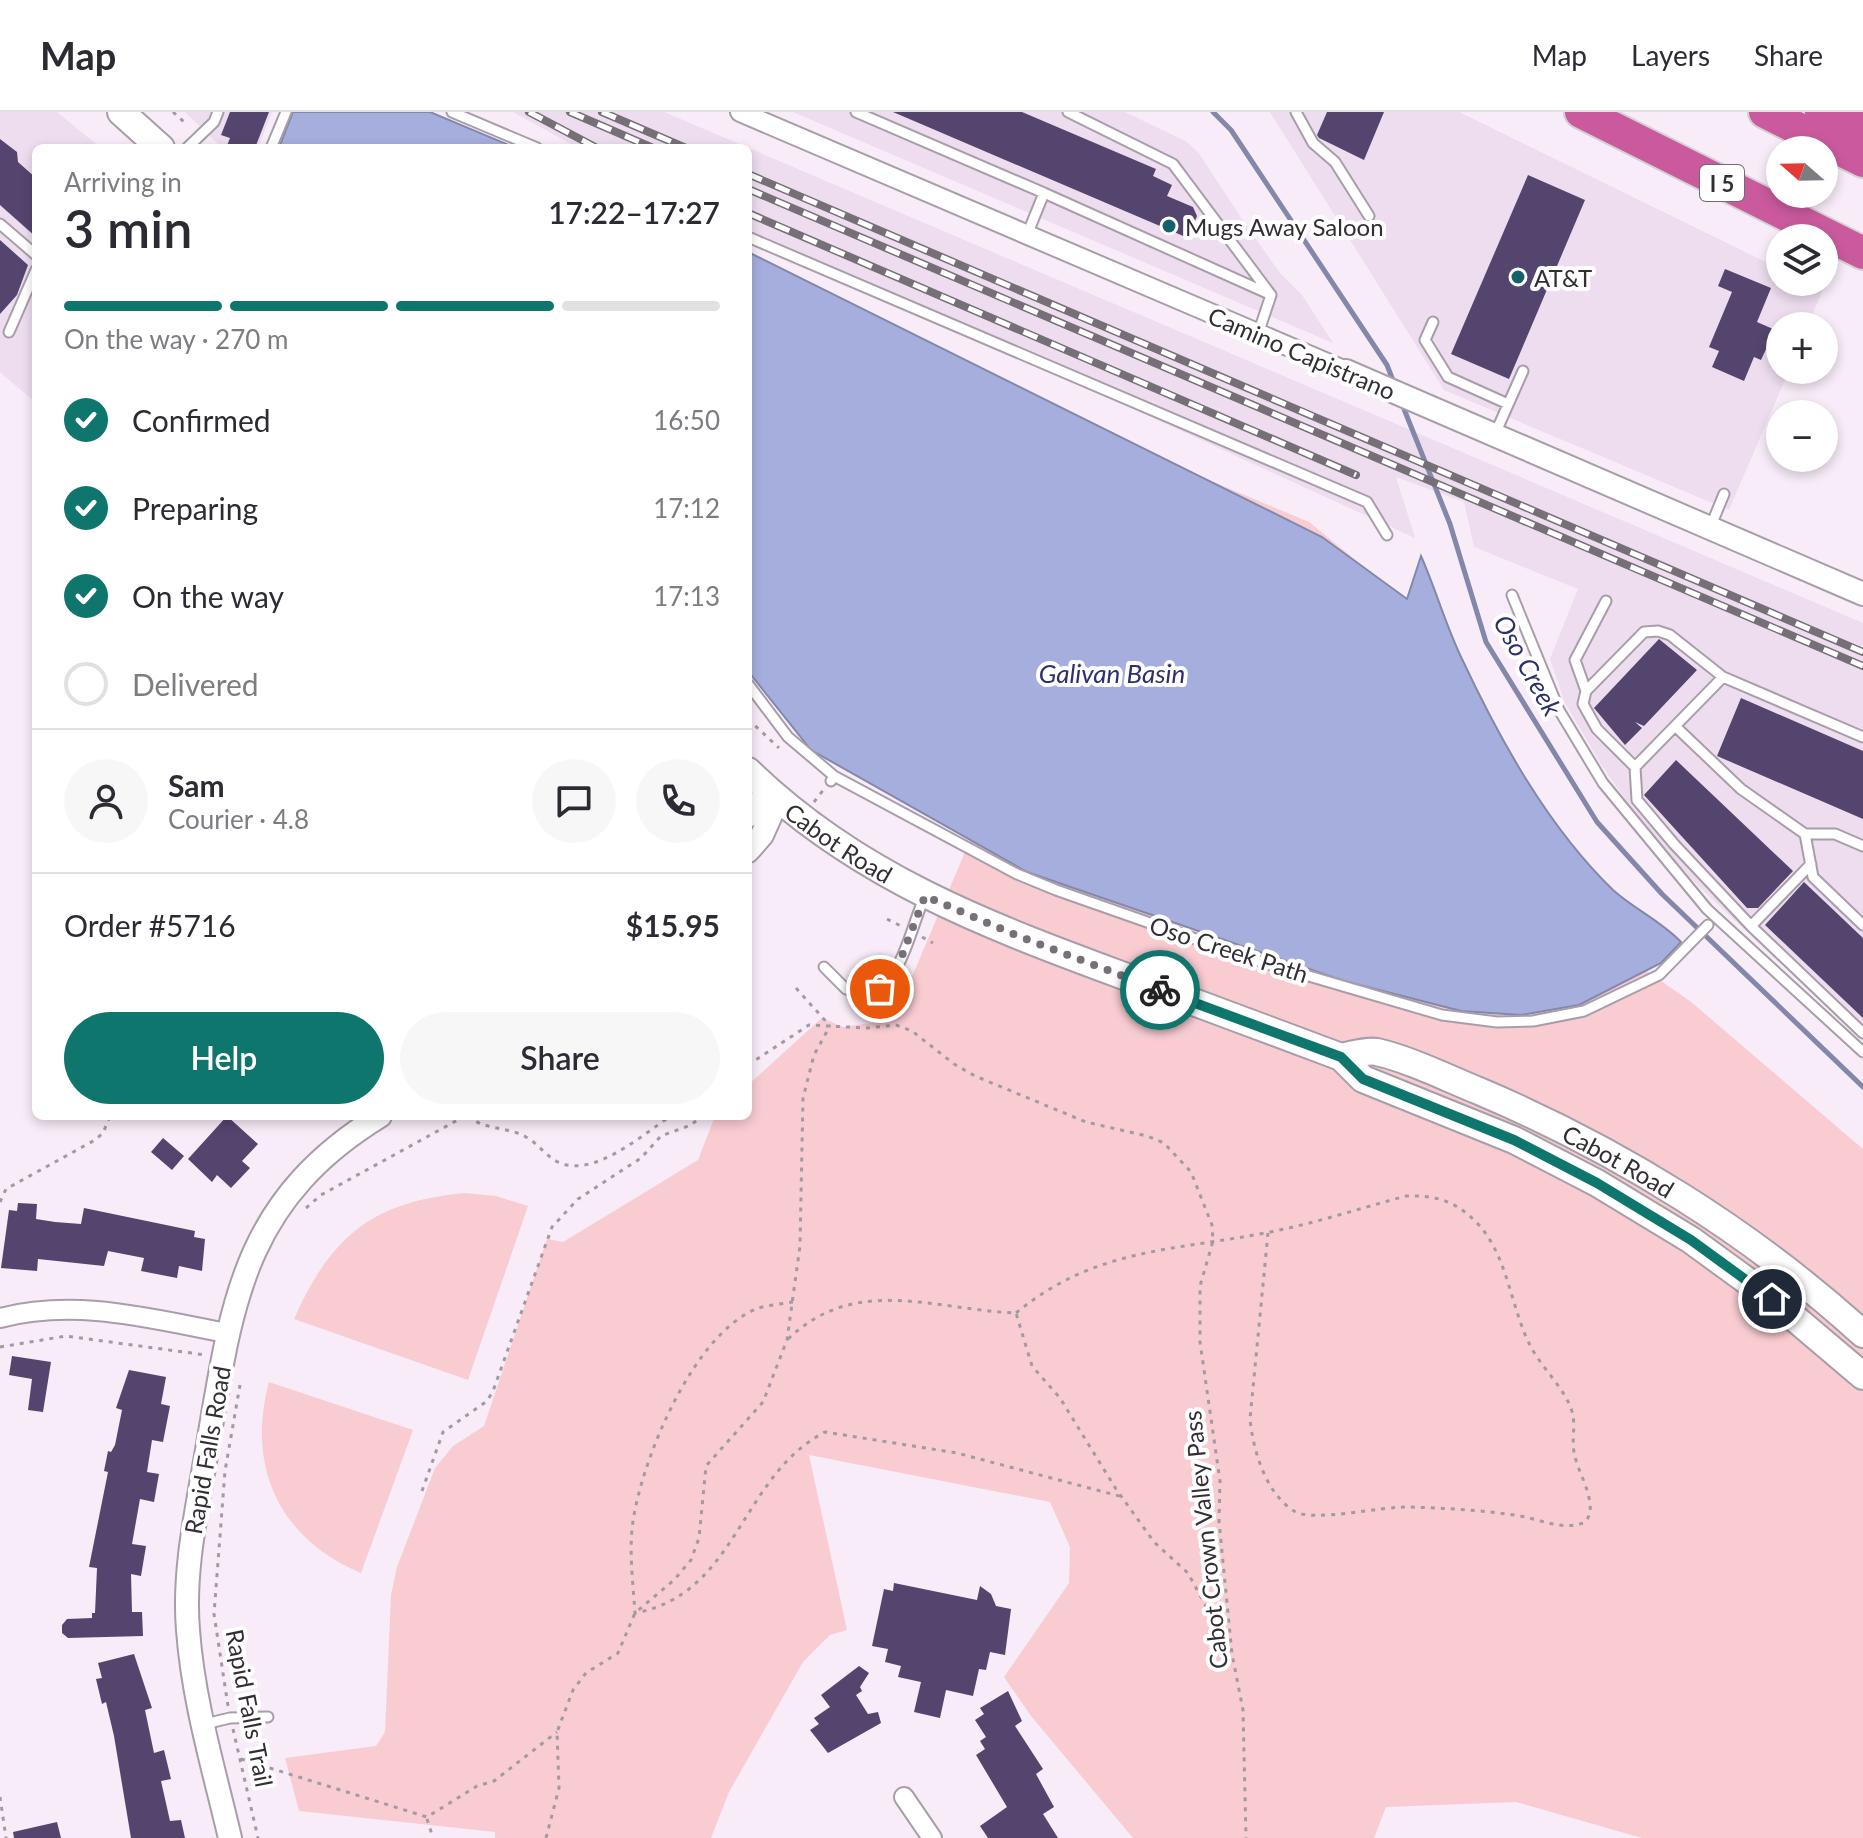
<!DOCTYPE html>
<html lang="en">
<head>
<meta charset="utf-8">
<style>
  body { margin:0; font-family:Lato,sans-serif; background:#f7f7f7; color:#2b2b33; height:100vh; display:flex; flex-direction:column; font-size:30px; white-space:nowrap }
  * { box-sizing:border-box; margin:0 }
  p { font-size:26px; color:#7c7c81 }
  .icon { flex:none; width:44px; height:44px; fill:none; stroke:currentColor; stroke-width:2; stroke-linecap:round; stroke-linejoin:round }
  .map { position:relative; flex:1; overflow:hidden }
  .drawer { position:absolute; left:32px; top:32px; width:720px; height:976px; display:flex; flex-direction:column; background:#fff; border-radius:12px; box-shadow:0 4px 12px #0003 }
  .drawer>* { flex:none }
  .needle { width:52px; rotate:290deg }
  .controls { position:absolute; left:1766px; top:24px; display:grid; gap:16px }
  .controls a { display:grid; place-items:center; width:72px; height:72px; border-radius:50%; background:#fff; box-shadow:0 4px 12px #0003; font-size:40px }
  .pin { position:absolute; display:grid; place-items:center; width:68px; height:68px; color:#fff; margin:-34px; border:4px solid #fff; border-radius:50%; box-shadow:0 2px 8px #0007 }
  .courier { position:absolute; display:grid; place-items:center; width:80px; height:80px; margin:-40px; border:6px solid #0f766e; border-radius:50%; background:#fff; color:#222; box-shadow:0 2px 10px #0007 }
  .head em { font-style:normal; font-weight:600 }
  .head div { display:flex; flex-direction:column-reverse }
  .head { display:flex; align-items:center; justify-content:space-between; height:136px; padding:0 32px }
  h1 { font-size:52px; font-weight:600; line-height:60px }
  .bar { display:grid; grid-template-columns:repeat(4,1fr); gap:12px 8px; align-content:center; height:96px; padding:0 32px }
  .bar i { height:10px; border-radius:6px; background:#e1e1e2 }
  .bar .selected { background:#0f766e }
  .bar p { grid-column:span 4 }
  .line { display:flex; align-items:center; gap:20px; padding:0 32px; border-top:2px solid #e1e1e2 }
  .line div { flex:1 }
  .round { display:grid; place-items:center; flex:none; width:84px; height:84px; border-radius:42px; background:#f7f7f7 }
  ol { padding:0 32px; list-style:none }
  li { display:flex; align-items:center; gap:24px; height:88px }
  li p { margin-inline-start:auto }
  li .icon { padding:8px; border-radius:50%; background:#0f766e; color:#fff; stroke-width:4 }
  li:last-child { color:#7c7c81 }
  li i { width:44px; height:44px; border:4px solid #e1e1e2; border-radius:50% }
  .action { display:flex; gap:16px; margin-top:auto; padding:16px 32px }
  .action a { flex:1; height:92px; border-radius:48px; background:#0f766e; color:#fff; font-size:32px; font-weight:600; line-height:92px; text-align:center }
  .action a+a { background:#f7f7f7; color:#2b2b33 }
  header { display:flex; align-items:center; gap:48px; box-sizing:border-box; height:112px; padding:0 40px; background:#fff; border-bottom:2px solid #e1e1e2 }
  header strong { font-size:38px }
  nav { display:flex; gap:44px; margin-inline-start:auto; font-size:28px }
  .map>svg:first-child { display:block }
</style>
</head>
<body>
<header>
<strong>Map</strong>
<nav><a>Map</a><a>Layers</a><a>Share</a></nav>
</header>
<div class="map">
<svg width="1863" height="1726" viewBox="0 0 1863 1726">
  <rect width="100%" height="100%" fill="#f7ecf8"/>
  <!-- built -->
  <path fill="#edddef" d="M0,0H57L101,36H36V291L0,260Z
    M185,0H272L258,36H222Z
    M513,0H664L1863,511V930L1687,763L1639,707L1602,654L1565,591L1550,547L1578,477L1474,435L1464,390L1396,365L1415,426L748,120V36H578Z
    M793,0H1125L1187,30L1198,40L1248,116L1280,161L1302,183L1333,231Z
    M1270,0H1459L1780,157V170H1806L1823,178L1807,214H1780V258H1789L1729,398L1444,278Z"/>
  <!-- green -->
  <path fill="#f9ccd2" d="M748,175L1309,410L1402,486L1588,819L1690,889L1863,1037V1726H1642L1516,1690L1386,1695L1374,1726H1133L1031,1604L1004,1565L1069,1471L1070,1435L1050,1390L809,1343L847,1518L830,1523L803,1550L729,1680L711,1726H495V1720L299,1699L285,1646L376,1634L385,1620L391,1483L397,1455L435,1356L453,1334L484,1314L547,1127L563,1130L698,1048L715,1004H748V973L822,906L843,915L884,909L911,867L982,700Z
    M464,1081L496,1084L528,1094L468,1268L294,1207C331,1124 372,1090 464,1081Z
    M269,1270L413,1318L361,1461C279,1427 246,1354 269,1270Z"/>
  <!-- water -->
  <path fill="#a6aede" stroke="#8388ab" stroke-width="2" d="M293,0H430L516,36H279Z
    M748,140L1322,425L1407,487L1421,444C1436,478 1446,514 1462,547C1500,628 1548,715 1613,778C1634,797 1661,809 1681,830L1661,851L1579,893L1521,903L1461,899L1344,869L1027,760L811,638L748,559Z"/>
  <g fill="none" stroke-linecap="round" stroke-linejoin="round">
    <!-- stream -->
    <path stroke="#8388ab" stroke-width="5" d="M1213,0L1231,18L1387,253L1394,271
      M1402,292L1450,412L1486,530L1597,710L1662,782L1863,975"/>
  </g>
  <!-- building -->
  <path fill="#54456e" d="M230,0H269L255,36H226L230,26L221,23Z
    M893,0H1022L1156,57L1153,64L1172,73L1167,84L1193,95L1197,104L1188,126Z
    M1327,0H1384L1364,48L1319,26L1317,23Z
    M0,27L17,40L18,50L36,66V125L0,93Z
    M1528,63L1585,88L1509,267L1451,242Z
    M0,128L28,153L17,183L0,202Z
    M1725,157L1771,176L1757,210L1780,220L1775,236L1768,233L1761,248L1754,245L1744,269L1712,255L1719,239L1709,235L1732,180L1718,174Z
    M1659,527L1697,558L1644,614L1635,610L1642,616L1625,633L1594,596Z
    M1741,586L1863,639V707L1717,644Z
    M1676,648L1793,759L1758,796H1747L1644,683Z
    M1804,770L1863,826V906L1765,813Z
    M227,1004L258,1032L242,1049L250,1056L231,1076L217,1063L212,1070L188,1047Z
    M163,1026L184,1044L172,1058L151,1040Z
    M18,1091L37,1092L36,1107L55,1110L81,1112L84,1096L195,1119L194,1125L205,1127L202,1159L179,1154L177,1166L141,1159L144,1146L108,1139L104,1154L38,1147L37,1159L1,1156L9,1098L17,1099Z
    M12,1244L51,1250L43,1300L28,1298L32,1267L9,1263Z
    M129,1258L166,1265L161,1292L170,1294L163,1330L152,1328L147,1360L159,1362L154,1390L140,1387L132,1432L146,1434L141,1464L131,1462L132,1500H142L143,1524L68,1526L62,1521V1513L67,1507L92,1506V1501H95L97,1456L89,1455L108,1360L104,1359L108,1339L111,1340L115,1333L122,1298L116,1296Z
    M894,1471L977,1488L980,1474L991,1482L996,1494L1011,1497L1005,1543L990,1540L986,1558L979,1557L973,1584L946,1578L940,1606L914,1600L921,1570L898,1565L901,1554L885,1550L888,1537L872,1534L884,1477L893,1479Z
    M134,1542L152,1596L145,1598L154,1641L164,1638L171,1667L161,1669L170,1709L181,1708L185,1726H131L114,1624L106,1590L102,1592L96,1567L102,1566L98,1551Z
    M859,1554L869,1561L860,1575L862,1579L856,1583L868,1602L878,1600L881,1611L828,1641L810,1618L819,1612L814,1606L830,1595L821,1583Z
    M1008,1579L1022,1609L1015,1614L1043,1657L1036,1662L1054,1695L1043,1702L1058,1726H988L980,1714L1007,1695L976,1643L985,1637L980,1629L986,1625L975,1608L984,1602L980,1596Z
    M57,1710L61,1726H14L13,1720Z"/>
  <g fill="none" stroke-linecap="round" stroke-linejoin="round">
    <defs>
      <path id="service" d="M452,0L537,36
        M856,0L1044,81L1027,123
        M1068,0L1173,52L1271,183L1258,222
        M1296,0L1313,31L1335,50L1369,104
        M187,36L214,10L218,0
        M271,36L286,0
        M1044,81L1267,181
        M0,112L36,143
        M748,125L1367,390L1387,423
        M1433,210L1425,228L1448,265L1508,292
        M9,220L36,158
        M1495,322L1523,259
        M1710,416L1724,382
        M1512,483L1559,598L1603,671L1707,797L1863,940
        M1606,489L1575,548L1586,579L1583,592L1597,617L1635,655L1723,565
        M748,572L788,625L834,664L831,669
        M1586,579L1644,520L1658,519L1670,523L1723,565L1863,625
        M1676,615L1741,677L1805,722H1835L1863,734
        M1635,655L1637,688L1674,732L1751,814L1863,921
        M834,664L1017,762L1056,778L1261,850L1442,903L1497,910L1533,909L1584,899L1659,863L1708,813
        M1805,722L1813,765L1863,813
        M1751,814L1811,752
        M824,855L846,877L871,883C904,864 910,817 925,784
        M205,1612L230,1606L268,1605"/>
      <path id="minor" d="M740,0L1346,259
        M0,1206C77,1186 151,1207 227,1221
        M904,1685L932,1726"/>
      <path id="tertiary" d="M1346,259L1863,482
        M748,704L760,689L779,685
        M748,739L762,723L779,685
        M230,1726C214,1658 193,1588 188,1518C183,1458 197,1398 207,1338C232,1191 242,1089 380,1004"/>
      <g id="secondary">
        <path d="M121,0L161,36"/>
        <path id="s1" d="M748,659C856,764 986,813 1124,864C1196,891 1269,918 1341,945L1363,967L1514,1028L1597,1071L1691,1128L1772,1187L1863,1264"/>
        <path id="s2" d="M1341,945C1352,943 1366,938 1377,940C1411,948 1447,966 1479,979C1618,1038 1751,1120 1863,1222"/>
      </g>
      <path id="motorway" d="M1581,0L1863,141
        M1765,0L1863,49
        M1821,0L1863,17"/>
    </defs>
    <!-- service casing -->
    <use href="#service" stroke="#a89ea9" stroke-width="13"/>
    <!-- minor casing -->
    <use href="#minor" stroke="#a89ea9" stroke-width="22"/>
    <!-- tertiary casing -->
    <use href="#tertiary" stroke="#a89ea9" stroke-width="26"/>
    <!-- secondary casing -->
    <use href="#secondary" stroke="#a89ea9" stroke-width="30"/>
    <!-- motorway casing -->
    <use href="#motorway" stroke="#d2d1d2" stroke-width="36"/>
    <!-- path -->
    <path stroke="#a29aa3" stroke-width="3" stroke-dasharray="4 6" stroke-linecap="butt" d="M173,0L184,10
      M748,607L779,636
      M814,690L824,677
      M887,807L901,814
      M922,825L933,831
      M796,876L830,914
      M748,953L809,913L867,916L896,913L912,919L954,952L975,964L1086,1010L1147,1024L1164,1031L1191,1060L1212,1113L1213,1129L1200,1174V1230L1220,1369L1219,1409L1232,1542L1243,1598L1246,1726
      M468,1004C486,1019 507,1014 526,1025C539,1032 546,1045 560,1051C596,1065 643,1022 671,1004
      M0,1090L6,1077L95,1028L103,1021L110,1004
      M306,1096L321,1083L465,1004
      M793,1190C781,1192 767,1193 756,1197C694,1223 645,1341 634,1403C628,1435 633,1469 635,1501C738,1482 740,1364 825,1320L957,1341L1123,1385
      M1016,1201C1096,1135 1175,1139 1270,1120C1316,1111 1361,1096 1406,1084C1434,1083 1453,1088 1473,1107C1508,1139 1510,1196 1531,1235C1543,1258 1567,1278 1573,1303C1575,1315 1572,1328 1574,1340C1577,1358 1589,1375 1590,1393C1591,1400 1589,1404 1586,1410C1561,1420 1539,1406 1514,1403C1479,1398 1444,1396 1409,1395C1383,1394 1312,1411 1294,1399C1265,1381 1253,1337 1250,1307L1268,1121
      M788,1227C856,1162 934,1198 1016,1201L1032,1254L1060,1286L1116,1377L1154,1430L1188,1461L1230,1539
      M0,1235L66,1224L206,1243
      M422,1379L443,1320L487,1289L493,1279L552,1115L578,1087L641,1046L661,1024L691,1013L702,1004
      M228,1594L214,1502L225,1359L240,1273
      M233,1617L258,1726
      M241,1647L427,1705L477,1674L494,1669L557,1620
      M0,1685L6,1726
      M427,1707L433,1726
      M546,1726L559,1676L557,1620L573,1578L586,1561L618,1541L635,1501L674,1468L691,1448L699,1426L706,1354L763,1290L787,1228L800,1134L803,986L814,943L830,914"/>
    <!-- service -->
    <use href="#service" stroke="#fff" stroke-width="9"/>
    <!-- minor -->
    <use href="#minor" stroke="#fff" stroke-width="18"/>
    <!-- tertiary -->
    <use href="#tertiary" stroke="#fff" stroke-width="22"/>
    <!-- secondary -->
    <use href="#secondary" stroke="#fff" stroke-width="26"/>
    <!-- motorway -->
    <use href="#motorway" stroke="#ca5a9d" stroke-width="32"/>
    <defs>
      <path id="rail" d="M529,0L597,36
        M570,0L653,36
        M602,0L686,36
        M748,62L1863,540
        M748,77L1863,554
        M748,101L1356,363"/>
    </defs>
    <!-- rail casing -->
    <use href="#rail" stroke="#766f77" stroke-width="8"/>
    <!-- rail -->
    <use href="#rail" stroke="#fff" stroke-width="5" stroke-dasharray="15" stroke-linecap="butt"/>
  </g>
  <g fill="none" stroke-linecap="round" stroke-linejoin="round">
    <!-- done -->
    <path stroke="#777078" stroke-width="8" stroke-dasharray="0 14.4" d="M880,877L893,867L925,784L1018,824L1160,878"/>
    <!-- route -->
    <path stroke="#0f766e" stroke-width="10" d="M1160,878L1341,945L1363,967L1514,1028L1597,1071L1691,1128L1772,1187"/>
  </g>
  <!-- markers -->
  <g fill="#14616c" stroke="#fff" stroke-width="3">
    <circle cx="1169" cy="114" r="8"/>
    <circle cx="1518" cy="165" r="8"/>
  </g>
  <g text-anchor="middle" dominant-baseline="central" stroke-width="8" stroke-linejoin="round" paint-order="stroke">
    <!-- shield labels -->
    <rect fill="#fff" stroke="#706d70" stroke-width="2" x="1700" y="53" width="44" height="36" rx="6"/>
    <g font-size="22" font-weight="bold" fill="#322e33">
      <text x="1722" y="71">I 5</text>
    </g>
    <!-- poi labels -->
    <g font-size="24" fill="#322e33" stroke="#fff" text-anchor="start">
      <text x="1185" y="114">Mugs Away Saloon</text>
      <text x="1534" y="165">AT&amp;T</text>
    </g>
    <!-- street labels -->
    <g font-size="24" fill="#322e33" stroke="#fff">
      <text transform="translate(1302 241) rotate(23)">Camino Capistrano</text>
      <text stroke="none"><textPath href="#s1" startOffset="116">Cabot Road</textPath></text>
      <text transform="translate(1229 837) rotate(18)">Oso Creek Path</text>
      <text stroke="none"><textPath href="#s2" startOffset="302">Cabot Road</textPath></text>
      <text transform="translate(207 1338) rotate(-80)">Rapid Falls Road</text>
      <text transform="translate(1205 1428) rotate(-96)">Cabot Crown Valley Pass</text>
      <text transform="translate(250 1596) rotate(79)">Rapid Falls Trail</text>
    </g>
    <!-- water labels -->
    <g font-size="26" font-style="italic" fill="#2d306a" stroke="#fff">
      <text transform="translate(1528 553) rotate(61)">Oso Creek</text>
      <text x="1112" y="561">Galivan Basin</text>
    </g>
  </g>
</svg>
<div class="controls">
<a><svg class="needle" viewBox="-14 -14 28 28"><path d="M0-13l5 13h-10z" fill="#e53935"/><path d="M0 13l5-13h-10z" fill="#7c7c81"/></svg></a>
<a><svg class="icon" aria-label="layers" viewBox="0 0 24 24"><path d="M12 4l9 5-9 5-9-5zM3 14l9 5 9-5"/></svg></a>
<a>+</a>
<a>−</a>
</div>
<div class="pin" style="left:880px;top:877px;background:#ea580c"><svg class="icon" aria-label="bag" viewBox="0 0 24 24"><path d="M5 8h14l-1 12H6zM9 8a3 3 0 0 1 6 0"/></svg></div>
<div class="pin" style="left:1772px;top:1187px;background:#1f2937"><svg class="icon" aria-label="home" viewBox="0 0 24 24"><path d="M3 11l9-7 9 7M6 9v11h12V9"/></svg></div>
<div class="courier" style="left:1160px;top:878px"><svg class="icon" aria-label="bike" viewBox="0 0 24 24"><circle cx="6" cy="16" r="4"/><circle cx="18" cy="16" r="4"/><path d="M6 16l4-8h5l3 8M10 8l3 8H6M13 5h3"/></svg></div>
<section class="drawer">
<div class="head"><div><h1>3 min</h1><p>Arriving in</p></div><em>17:22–17:27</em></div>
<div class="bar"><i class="selected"></i><i class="selected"></i><i class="selected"></i><i></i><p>On the way · 270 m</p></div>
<ol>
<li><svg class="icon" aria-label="check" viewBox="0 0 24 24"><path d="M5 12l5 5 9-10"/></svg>Confirmed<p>16:50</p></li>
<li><svg class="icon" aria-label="check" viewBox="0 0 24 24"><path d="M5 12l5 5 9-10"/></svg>Preparing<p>17:12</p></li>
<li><svg class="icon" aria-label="check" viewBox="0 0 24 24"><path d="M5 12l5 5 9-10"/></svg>On the way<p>17:13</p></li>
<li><i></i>Delivered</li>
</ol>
<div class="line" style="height:144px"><a class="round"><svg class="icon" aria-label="person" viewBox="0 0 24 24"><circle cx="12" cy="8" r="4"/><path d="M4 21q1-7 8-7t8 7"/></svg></a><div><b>Sam</b><p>Courier · 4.8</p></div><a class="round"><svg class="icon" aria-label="chat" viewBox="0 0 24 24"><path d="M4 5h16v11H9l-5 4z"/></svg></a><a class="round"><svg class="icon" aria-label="phone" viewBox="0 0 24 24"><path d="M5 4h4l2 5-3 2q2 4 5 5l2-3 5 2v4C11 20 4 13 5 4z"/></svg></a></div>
<div class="line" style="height:104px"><div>Order #5716</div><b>$15.95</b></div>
<div class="action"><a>Help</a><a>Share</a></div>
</section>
</div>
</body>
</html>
